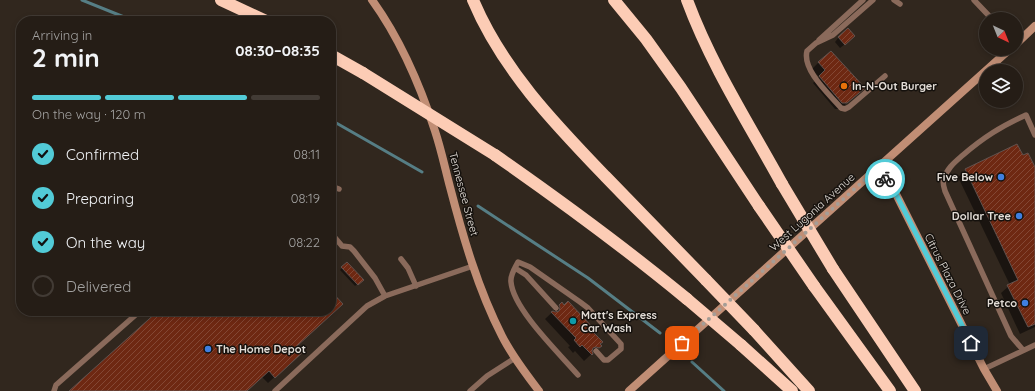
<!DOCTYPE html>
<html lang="en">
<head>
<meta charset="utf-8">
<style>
  body { margin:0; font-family:Quicksand,sans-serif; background:#2d261f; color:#f1f3f6; height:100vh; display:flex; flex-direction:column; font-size:15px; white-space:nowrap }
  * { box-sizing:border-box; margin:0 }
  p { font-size:13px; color:#a3a2a1 }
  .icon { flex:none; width:22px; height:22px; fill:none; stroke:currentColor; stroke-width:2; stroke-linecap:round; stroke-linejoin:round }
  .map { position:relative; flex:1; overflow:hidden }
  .details { position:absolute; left:16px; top:16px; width:320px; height:300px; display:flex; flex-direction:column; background:#251d16; border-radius:16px; box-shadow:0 2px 6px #0003,0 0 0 1px #423b35 }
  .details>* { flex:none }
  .needle { width:26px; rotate:137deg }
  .fabs { position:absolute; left:979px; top:12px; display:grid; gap:8px }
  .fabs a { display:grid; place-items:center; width:44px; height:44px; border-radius:50%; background:#251d16; box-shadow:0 2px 6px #0003,0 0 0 1px #423b35; font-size:20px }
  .pin { position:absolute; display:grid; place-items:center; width:34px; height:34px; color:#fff; margin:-17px; border-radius:8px; box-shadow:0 2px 6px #0006 }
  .courier { position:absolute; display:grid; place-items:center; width:40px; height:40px; margin:-20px; border:3px solid #52cbd7; border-radius:50%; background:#fff; color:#222; box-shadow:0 1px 5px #0007 }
  .headline em { font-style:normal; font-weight:700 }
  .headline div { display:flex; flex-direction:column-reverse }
  .headline { display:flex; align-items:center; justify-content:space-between; height:68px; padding:0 16px }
  h1 { font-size:26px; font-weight:700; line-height:30px }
  .bar { display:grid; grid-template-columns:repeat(4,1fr); gap:6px 4px; align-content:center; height:48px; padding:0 16px }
  .bar i { height:5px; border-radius:3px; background:#423b35 }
  .bar .selected { background:#52cbd7 }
  .bar p { grid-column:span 4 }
  ol { padding:0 16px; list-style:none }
  li { display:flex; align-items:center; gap:12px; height:44px }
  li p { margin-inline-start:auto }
  li .icon { padding:4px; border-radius:50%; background:#52cbd7; color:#111; stroke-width:4 }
  li:last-child { color:#a3a2a1 }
  li i { width:22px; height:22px; border:2px solid #423b35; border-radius:50% }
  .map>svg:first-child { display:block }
</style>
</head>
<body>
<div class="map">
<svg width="1035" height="391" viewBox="0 0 1035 391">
  <defs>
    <pattern id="building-hatch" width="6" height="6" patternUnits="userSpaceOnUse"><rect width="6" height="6" fill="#6e2812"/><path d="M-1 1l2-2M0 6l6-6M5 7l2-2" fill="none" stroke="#834734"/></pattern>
  </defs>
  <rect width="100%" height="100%" fill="#31271e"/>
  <!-- shadow -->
  <path fill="#0007" d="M839,37L849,41L840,48L835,42Z
    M819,62L857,94L840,109H835L813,83L819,77L812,69Z
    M1022,157L1035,170V327L1020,334L1001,293L1010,285L958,177L966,170Z
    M347,263L362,280L355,286L340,270Z
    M331,293L341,304L296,346L295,358L268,383L262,377L246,391H70L159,311H331Z
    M561,304L592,333L600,346L584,361L575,351L573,353L568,347L570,346L545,319Z"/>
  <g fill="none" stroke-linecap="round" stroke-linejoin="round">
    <!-- stream -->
    <path stroke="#567e85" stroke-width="3" d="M82,0L134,21
      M331,120L422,172
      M478,206L588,278L660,333
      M692,362L724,391"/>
  </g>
  <!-- building -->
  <path fill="url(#building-hatch)" stroke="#61524e" d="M848,28L855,36L845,45L838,37Z
    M831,51L865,88L847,103H842L819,76L825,70L818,62Z
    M1017,144L1023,155L1028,153L1035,167V324L1028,327L1007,285L1018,280L965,169Z
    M347,262L364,280L358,285L341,267Z
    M331,291L343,304L297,346L303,352L275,378L269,371L247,391H69L158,311H331Z
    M568,301L596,331L594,333L603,342L600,344L602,346L599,348L596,347L593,348L592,351L593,354L592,355L582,345L580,347L574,340L576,338L551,312L553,311L555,312L559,311L560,307L559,305L562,302L564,305Z"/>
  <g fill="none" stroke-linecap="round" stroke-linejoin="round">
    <!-- lane -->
    <path stroke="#8a6a5b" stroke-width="5.5" d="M873,0L833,35L816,43L807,51C802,70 829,94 841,108L845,109L849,107L885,76
      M894,0L900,4
      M974,0L992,19
      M819,40L863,0
      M331,186L339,189
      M331,233L342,246L350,247L354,251L375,278L385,296
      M401,259L408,268L416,286
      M515,268L526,275L556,308
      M1023,350L1011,336L945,191C944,187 942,182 944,179C947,168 955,162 963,155C984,137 1000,127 1026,115L1035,135
      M984,369L1035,345
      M578,375C560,354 513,309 511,282C510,275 515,268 518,262L530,267L580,302L588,308L621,344V349L608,360H604L596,351
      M54,391L56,385L140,311
      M275,391L367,306L385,296L473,266
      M470,391L487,376L515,358"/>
    <!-- secondary -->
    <path stroke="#c18e75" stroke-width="8" d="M372,0C401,40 420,85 435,131C441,149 445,168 450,187C463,237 478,289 502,336C512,356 526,374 539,391
      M1016,44L1035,26
      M877,169L894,190L984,369L997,391
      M629,391L1010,49"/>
    <!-- highway -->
    <path stroke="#fcccb5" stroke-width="12" d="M221,0L266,21
      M473,0C502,69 554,123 605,176C638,210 672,245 706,280
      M614,0L646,39L681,88L759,206
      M687,0C711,65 749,124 782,184
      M331,55L363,73
      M495,155C561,201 625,248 687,299
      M833,269L915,391
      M814,286L890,391
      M754,330L809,391
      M741,345L792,391"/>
    <!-- highway-bridge -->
    <path stroke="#fcccb5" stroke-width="12" d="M363,73L495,155
      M782,184L833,269
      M759,206L814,286
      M706,280L754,330
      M687,299L741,345"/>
  </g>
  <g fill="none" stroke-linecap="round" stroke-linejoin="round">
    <!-- done -->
    <path stroke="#a59d96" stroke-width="4" stroke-dasharray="0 7.2" d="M682,343L877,169L885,179"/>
    <!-- route -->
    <path stroke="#52cbd7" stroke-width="5" d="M885,179L894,190L971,343"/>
  </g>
  <!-- markers -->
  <circle fill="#e8710a" stroke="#15110d" stroke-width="1.5" cx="844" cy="86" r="4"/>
  <g fill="#3f7fe0" stroke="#15110d" stroke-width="1.5">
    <circle cx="1001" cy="177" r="4"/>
    <circle cx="1019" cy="216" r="4"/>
    <circle cx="1025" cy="303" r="4"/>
    <circle cx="208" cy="349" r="4"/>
  </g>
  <circle fill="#0f9aa8" stroke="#15110d" stroke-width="1.5" cx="573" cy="321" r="4"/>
  <g text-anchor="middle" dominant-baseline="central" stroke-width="3" stroke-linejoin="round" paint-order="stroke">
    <!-- poi labels -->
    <g font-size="11" font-weight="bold" fill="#e3ddd7" stroke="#15110d" text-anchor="start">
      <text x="852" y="86">In-N-Out Burger</text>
      <text x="993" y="177" text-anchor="end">Five Below</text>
      <text x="1011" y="216" text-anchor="end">Dollar Tree</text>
      <text x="1017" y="303" text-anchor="end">Petco</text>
      <text x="581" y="315">Matt's Express<tspan x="581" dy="13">Car Wash</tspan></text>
      <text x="216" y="349">The Home Depot</text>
    </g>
    <!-- street labels -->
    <g font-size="11" fill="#e3ddd7" stroke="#15110d">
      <text transform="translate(464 194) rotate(75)">Tennessee Street</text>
      <text transform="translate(812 212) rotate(-42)">West Lugonia Avenue</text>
      <text transform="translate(948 274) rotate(63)">Citrus Plaza Drive</text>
    </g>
  </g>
</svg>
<div class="fabs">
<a><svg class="needle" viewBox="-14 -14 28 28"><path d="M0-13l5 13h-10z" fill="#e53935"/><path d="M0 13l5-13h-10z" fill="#a3a2a1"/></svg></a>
<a><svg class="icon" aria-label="layers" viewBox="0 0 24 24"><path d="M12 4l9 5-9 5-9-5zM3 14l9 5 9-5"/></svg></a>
</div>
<div class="pin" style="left:682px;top:343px;background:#ea580c"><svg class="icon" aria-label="bag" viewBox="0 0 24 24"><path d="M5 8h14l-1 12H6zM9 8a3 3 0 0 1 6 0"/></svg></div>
<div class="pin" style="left:971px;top:343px;background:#1f2937"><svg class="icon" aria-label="home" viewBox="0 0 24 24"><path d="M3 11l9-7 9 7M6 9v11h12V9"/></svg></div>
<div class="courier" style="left:885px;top:179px"><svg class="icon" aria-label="bike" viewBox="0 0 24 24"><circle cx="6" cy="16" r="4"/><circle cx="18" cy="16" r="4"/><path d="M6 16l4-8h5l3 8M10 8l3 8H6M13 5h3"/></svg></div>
<section class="details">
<div class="headline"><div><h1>2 min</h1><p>Arriving in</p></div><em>08:30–08:35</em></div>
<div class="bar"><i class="selected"></i><i class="selected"></i><i class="selected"></i><i></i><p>On the way · 120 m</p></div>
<ol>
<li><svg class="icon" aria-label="check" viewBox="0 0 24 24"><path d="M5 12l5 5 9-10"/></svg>Confirmed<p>08:11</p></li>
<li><svg class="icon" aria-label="check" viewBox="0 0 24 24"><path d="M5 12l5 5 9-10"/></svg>Preparing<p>08:19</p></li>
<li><svg class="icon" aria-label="check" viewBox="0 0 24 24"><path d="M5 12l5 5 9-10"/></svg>On the way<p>08:22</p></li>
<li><i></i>Delivered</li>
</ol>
</section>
</div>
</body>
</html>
